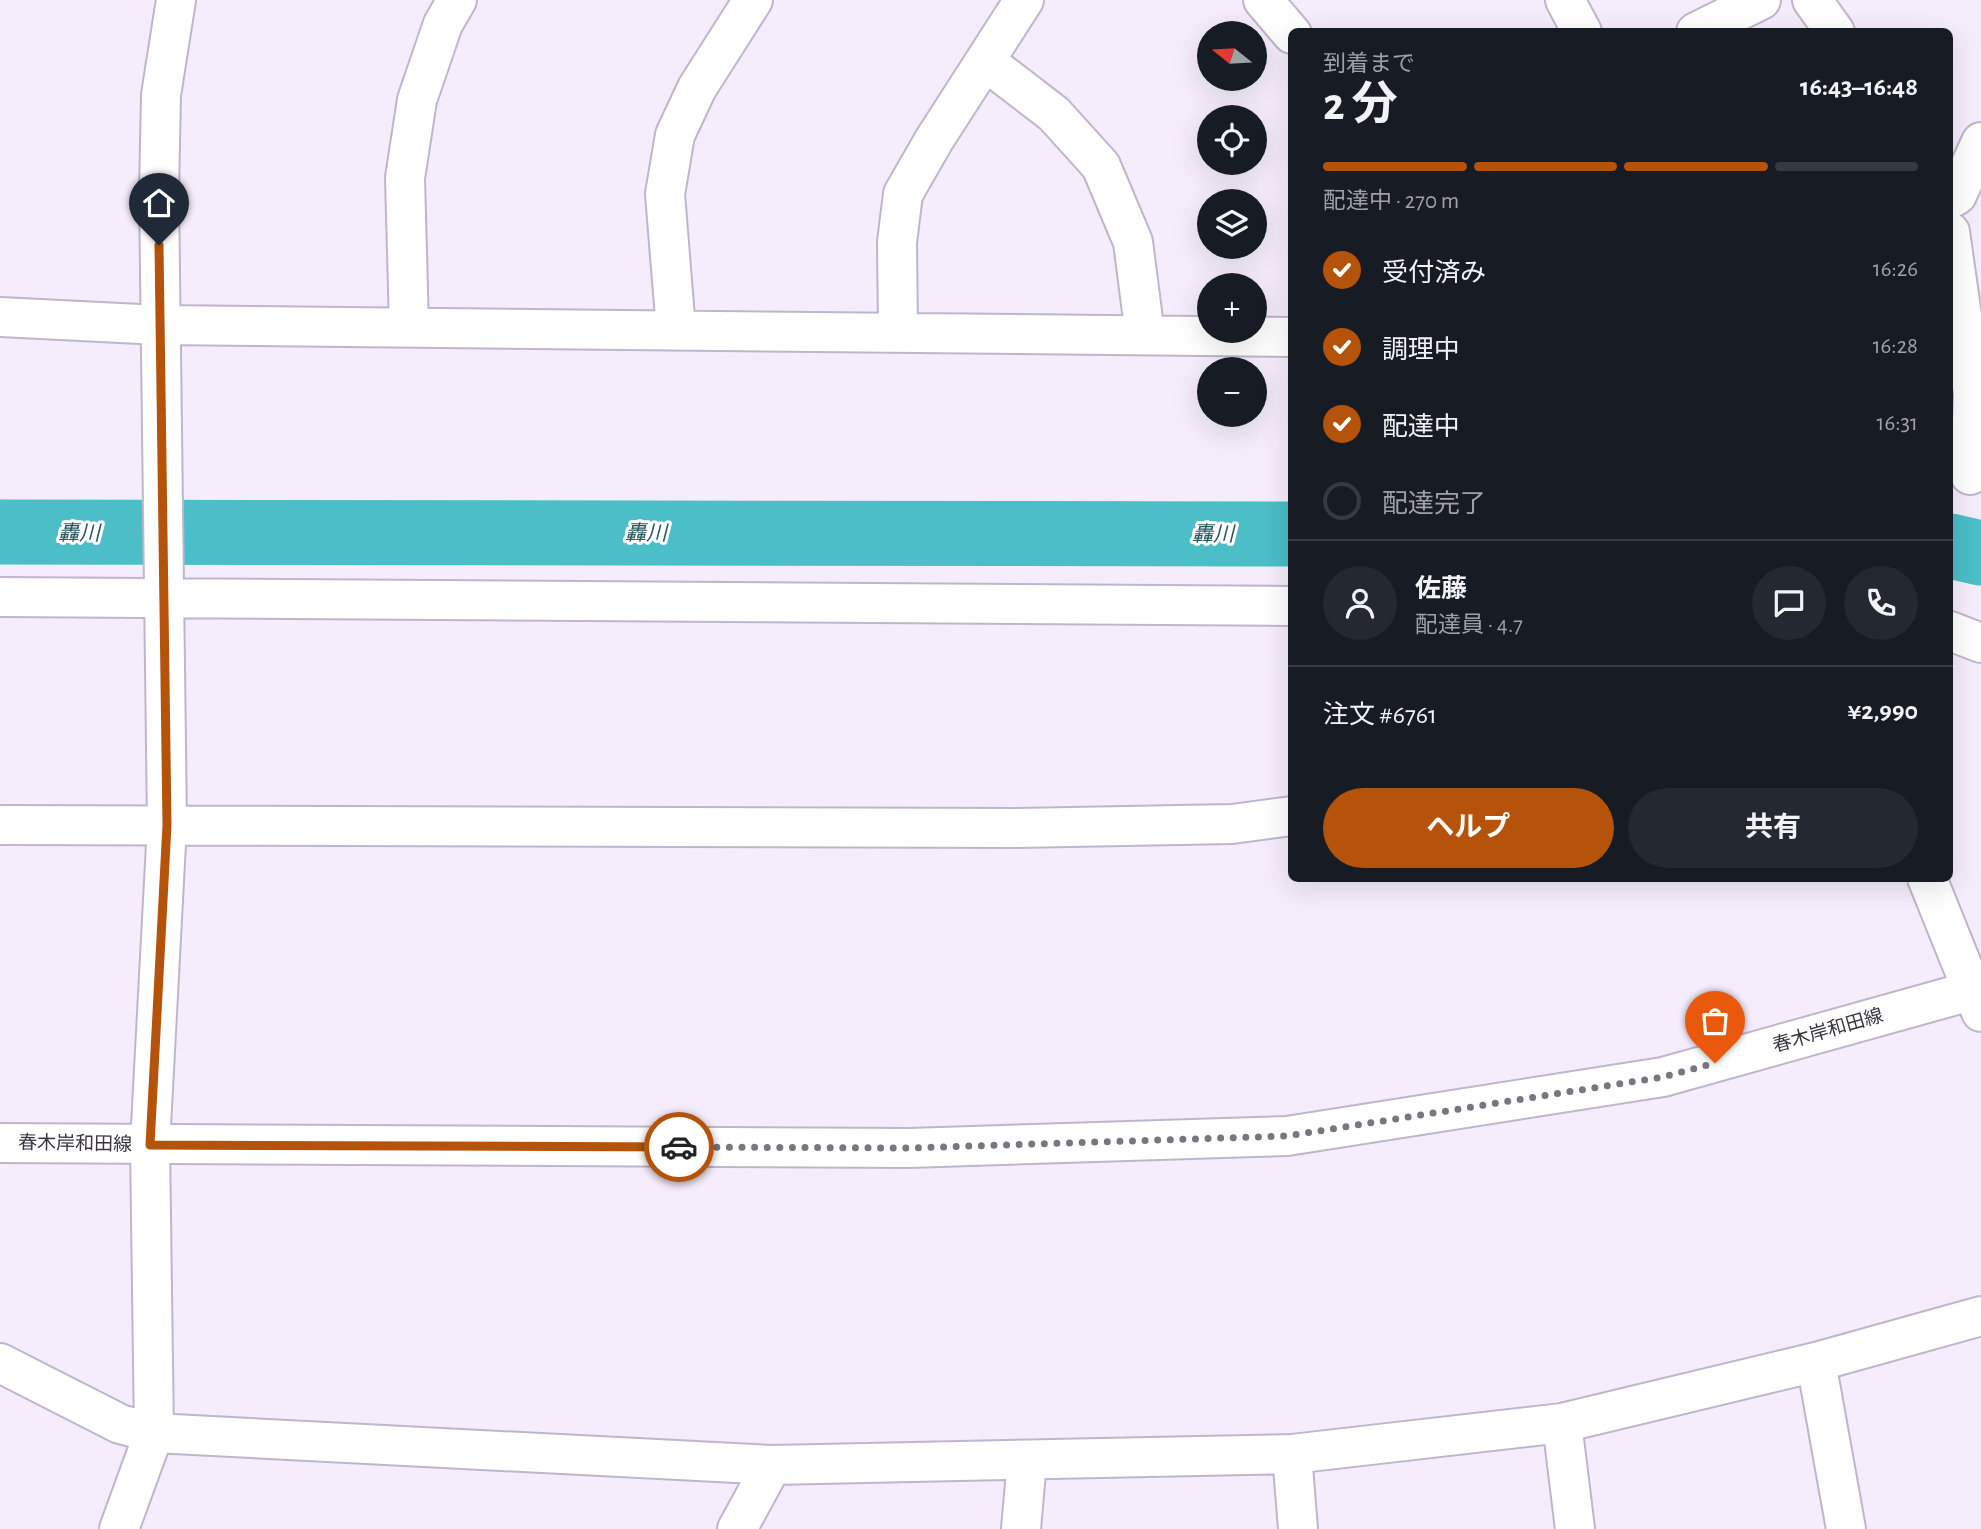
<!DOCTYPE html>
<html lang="ja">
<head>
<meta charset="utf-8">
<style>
  body { margin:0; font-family:"Alegreya Sans","Noto Sans JP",sans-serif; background:#242831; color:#f1f3f6; height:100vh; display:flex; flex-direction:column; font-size:26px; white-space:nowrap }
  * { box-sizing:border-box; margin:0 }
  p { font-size:23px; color:#9ea1a6 }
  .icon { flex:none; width:38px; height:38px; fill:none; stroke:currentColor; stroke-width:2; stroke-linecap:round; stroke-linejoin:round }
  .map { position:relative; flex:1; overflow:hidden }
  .side { position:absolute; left:1288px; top:28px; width:665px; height:854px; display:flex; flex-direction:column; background:#171b24; border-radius:10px; box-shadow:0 7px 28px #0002 }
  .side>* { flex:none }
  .needle { width:46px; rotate:288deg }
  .controls { position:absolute; left:1197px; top:21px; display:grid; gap:14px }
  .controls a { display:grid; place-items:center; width:70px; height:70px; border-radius:50%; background:#171b24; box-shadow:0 7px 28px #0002; font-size:35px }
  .pin { position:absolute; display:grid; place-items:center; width:60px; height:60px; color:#fff; margin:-72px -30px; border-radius:50% 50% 50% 0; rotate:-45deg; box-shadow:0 0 7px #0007 }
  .pin .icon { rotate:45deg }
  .courier { position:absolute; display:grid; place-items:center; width:70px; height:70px; margin:-35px; border:5px solid #b45309; border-radius:50%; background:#fff; color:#222; box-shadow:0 2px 9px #0007 }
  .headline em { font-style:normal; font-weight:700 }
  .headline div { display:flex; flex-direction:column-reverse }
  .headline { display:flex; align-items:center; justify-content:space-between; height:119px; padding:0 35px }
  h1 { font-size:46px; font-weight:700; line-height:52px }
  .bar { display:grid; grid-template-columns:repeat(4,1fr); gap:10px 7px; align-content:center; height:84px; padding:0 35px }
  .bar i { height:9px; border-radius:5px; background:#363941 }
  .bar .selected { background:#b45309 }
  .bar p { grid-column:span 4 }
  .line { display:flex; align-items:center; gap:18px; padding:0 35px; border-top:2px solid #363941 }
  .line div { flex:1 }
  .round { display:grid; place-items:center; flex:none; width:74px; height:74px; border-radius:37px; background:#242831 }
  ol { padding:0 35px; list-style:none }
  li { display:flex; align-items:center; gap:21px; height:77px }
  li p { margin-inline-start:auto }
  li .icon { padding:7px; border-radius:50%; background:#b45309; color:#fff; stroke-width:4 }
  li:last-child { color:#9ea1a6 }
  li i { width:38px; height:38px; border:4px solid #363941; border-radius:50% }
  .primary-button { display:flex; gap:14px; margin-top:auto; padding:14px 35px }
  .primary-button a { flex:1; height:80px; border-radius:42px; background:#b45309; color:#fff; font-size:28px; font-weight:700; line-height:80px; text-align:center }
  .primary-button a+a { background:#242831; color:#f1f3f6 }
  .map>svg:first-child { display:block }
</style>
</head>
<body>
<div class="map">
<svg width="1981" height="1529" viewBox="0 0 1981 1529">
  <rect width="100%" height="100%" fill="#f5edfb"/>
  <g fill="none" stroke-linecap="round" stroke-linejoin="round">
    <!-- river -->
    <path stroke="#4bbec7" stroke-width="65" d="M0,532L1292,534
      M1950,546L1981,553"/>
    <defs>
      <path id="minor" d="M1263,0L1292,34
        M1565,0L1582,32
        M1812,0L1835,32
        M1696,32L1761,0
        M985,61L1054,114L1101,166L1133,242L1145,335
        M1950,199L1957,195L1981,142
        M1950,232L1973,393L1970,475
        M0,317L160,325L1292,337
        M409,327L405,178L417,100L443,24L457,0
        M676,330L665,194L675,135L697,88L753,0
        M898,332L897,242L903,194L934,140L1024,0
        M0,597L1292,606
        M1950,631L1981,643
        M0,825L1017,828L1232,824L1292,816
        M1927,878L1981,1012
        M1816,1362L1846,1529
        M0,1363L120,1424L154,1433L772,1465L1292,1454L1562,1423L1816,1362L1981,1316
        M1562,1423L1575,1529
        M1292,1454L1298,1529
        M119,1529L154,1433L150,1145L167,825L159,192L161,95L176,0
        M737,1529L772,1465
        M1021,1529L1027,1461"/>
      <path id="secondary" d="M0,1143L909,1148L1287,1136L1663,1077L1981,988"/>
    </defs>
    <!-- minor casing -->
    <use href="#minor" stroke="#c1b5cc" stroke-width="42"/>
    <!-- secondary casing -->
    <use href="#secondary" stroke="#c1b5cc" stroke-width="42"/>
    <!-- minor -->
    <use href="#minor" stroke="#fff" stroke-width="38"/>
    <!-- secondary -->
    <use href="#secondary" stroke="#fff" stroke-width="38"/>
  </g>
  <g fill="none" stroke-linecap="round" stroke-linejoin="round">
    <!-- done -->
    <path stroke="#7b7580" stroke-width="7" stroke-dasharray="0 12.6" d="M679,1147L909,1148L1287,1136L1663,1077L1715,1063"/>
    <!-- route -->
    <path stroke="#b45309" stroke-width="9" d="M159,245L167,825L150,1145L679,1147"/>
  </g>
  <g text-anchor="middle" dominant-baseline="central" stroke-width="6" stroke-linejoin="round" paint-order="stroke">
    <!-- street labels -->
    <g font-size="19" fill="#39343d" stroke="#fff">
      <text transform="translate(1828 1031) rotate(-16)">春木岸和田線</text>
      <text transform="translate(75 1144) rotate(1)">春木岸和田線</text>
    </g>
    <!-- water labels -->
    <g font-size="21" font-style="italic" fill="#295a5e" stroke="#fff">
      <text x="79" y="533">轟川</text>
      <text x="646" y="533">轟川</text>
      <text x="1213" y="534">轟川</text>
    </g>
  </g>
</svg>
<div class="controls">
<a><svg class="needle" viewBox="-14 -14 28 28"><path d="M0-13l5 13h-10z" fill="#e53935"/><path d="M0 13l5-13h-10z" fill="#9ea1a6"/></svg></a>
<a><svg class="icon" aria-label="locate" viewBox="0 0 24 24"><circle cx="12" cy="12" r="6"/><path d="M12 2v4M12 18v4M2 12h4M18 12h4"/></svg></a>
<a><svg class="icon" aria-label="layers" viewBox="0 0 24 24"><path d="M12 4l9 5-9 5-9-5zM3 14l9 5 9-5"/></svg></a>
<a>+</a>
<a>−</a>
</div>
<div class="pin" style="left:1715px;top:1063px;background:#ea580c"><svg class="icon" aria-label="bag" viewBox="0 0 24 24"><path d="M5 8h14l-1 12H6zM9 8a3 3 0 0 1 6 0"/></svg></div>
<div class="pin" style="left:159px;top:245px;background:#1f2937"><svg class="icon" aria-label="home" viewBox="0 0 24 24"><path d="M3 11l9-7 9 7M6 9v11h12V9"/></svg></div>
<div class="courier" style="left:679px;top:1147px"><svg class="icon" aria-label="car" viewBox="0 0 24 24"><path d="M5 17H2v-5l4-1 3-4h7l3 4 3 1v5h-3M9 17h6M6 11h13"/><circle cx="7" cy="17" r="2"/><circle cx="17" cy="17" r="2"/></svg></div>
<section class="side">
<div class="headline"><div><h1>2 分</h1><p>到着まで</p></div><em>16:43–16:48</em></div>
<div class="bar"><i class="selected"></i><i class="selected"></i><i class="selected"></i><i></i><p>配達中 · 270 m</p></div>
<ol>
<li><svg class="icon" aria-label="check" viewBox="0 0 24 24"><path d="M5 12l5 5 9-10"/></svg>受付済み<p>16:26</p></li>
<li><svg class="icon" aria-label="check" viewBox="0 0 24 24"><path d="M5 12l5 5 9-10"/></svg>調理中<p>16:28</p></li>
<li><svg class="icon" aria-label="check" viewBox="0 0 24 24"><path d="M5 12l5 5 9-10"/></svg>配達中<p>16:31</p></li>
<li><i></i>配達完了</li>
</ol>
<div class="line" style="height:126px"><a class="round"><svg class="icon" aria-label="person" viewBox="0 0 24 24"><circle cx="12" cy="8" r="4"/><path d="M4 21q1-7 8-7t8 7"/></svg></a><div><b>佐藤</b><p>配達員 · 4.7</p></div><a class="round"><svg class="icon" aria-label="chat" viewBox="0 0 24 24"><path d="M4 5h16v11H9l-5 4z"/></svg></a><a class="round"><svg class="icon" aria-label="phone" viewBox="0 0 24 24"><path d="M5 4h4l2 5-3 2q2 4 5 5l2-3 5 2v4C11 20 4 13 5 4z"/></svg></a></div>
<div class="line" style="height:91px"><div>注文 #6761</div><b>¥2,990</b></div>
<div class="primary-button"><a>ヘルプ</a><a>共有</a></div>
</section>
</div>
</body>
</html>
